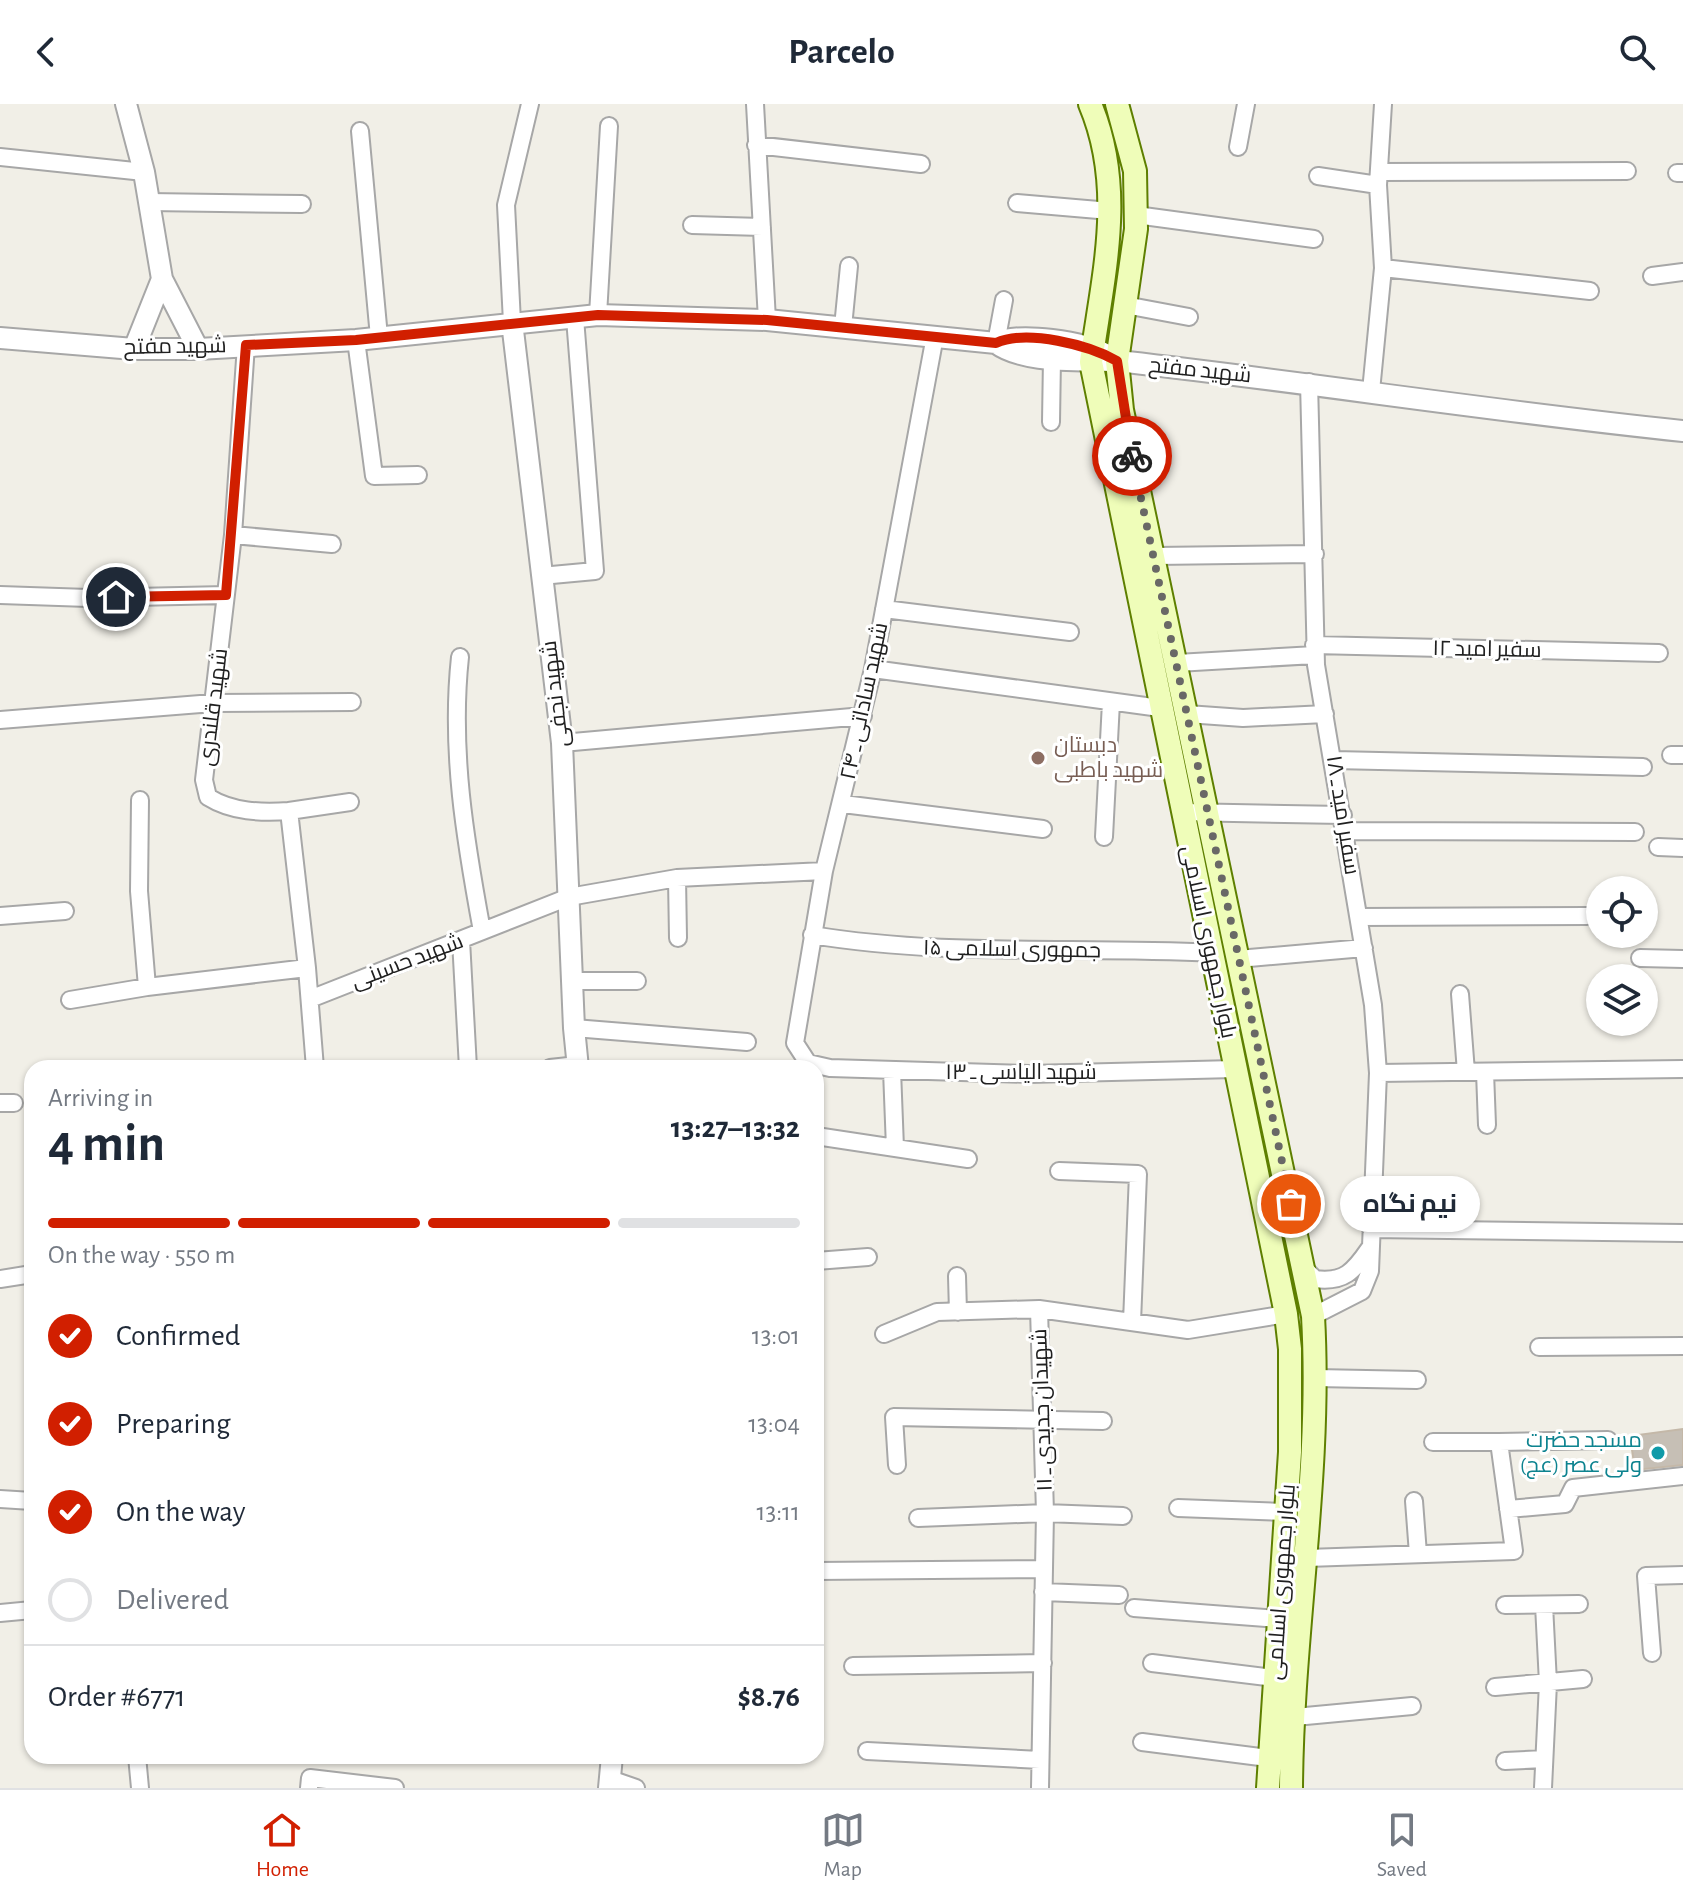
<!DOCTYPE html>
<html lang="en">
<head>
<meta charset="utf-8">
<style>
  body { margin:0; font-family:"Alegreya Sans",Cairo,sans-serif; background:#f6f6f7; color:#1f2937; height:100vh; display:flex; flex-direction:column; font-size:30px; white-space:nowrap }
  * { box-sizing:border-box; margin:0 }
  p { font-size:26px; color:#747a83 }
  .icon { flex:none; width:44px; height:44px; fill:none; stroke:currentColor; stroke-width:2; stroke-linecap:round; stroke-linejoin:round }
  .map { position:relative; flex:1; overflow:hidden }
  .side { position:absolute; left:24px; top:956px; width:800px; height:704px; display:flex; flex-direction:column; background:#fff; border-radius:24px; box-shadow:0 2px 6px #0004 }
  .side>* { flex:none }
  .fabs { position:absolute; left:1586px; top:772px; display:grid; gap:16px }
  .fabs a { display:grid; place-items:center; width:72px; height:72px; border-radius:50%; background:#fff; box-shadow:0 2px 6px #0004; font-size:40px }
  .pin { position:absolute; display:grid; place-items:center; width:68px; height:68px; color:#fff; margin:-34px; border:4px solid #fff; border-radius:50%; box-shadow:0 2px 8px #0007 }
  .courier { position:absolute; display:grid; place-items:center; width:80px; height:80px; margin:-40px; border:6px solid #d11f00; border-radius:50%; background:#fff; color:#222; box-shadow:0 2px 10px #0007 }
  .bubble { position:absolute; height:56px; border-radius:28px; background:#fff; box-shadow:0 2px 6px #0004; font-size:26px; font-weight:700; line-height:56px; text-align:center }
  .headline em { font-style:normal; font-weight:700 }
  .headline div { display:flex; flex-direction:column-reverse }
  .headline { display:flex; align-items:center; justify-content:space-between; height:136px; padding:0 24px }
  h1 { font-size:52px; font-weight:700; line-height:60px }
  .bar { display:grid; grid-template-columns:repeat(4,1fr); gap:12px 8px; align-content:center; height:96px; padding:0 24px }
  .bar i { height:10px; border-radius:6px; background:#e0e1e3 }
  .bar .selected { background:#d11f00 }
  .bar p { grid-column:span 4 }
  .line { display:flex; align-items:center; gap:20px; padding:0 24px; border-top:2px solid #e0e1e3 }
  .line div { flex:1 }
  ol { padding:0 24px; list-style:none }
  li { display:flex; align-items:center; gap:24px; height:88px }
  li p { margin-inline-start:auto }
  li .icon { padding:8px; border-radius:50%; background:#d11f00; color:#fff; stroke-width:4 }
  li:last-child { color:#747a83 }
  li i { width:44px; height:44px; border:4px solid #e0e1e3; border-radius:50% }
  header { display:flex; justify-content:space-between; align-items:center; height:104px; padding:0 24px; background:#fff; font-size:36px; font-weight:700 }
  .menu { display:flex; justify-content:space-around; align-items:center; height:112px; border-top:2px solid #e0e1e3; background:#fff; font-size:22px; color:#747a83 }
  .menu a { display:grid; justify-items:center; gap:4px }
  .menu .selected { color:#d11f00 }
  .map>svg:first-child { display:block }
</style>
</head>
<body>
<header><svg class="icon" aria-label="back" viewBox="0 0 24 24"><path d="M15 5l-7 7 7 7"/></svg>Parcelo<svg class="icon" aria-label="search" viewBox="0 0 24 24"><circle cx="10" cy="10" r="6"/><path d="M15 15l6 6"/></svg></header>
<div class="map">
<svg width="1683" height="1684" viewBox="0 0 1683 1684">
  <rect width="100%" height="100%" fill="#f1efe7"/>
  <!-- building -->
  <path fill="#c6bfb5" stroke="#c4b8a8" stroke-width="2" d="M1683,1325V1361L1635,1366L1630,1332Z"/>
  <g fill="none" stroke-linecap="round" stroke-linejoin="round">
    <defs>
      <path id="minor" d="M755,0L767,216
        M360,27L379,233
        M756,41L921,60
        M1238,43L1246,0
        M0,53L144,68
        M1379,68L1627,67
        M1677,69H1683
        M1318,72L1378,81
        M148,98L302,100
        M1017,99L1110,107
        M1136,111L1314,135
        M692,121L762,123
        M1383,164L1590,187
        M1652,172L1683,168
        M1125,201L1189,213
        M598,211L609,22
        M512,218L506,101L530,0
        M843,223L849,162
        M935,232L873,565L824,767L795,939L808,959L830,964L1029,970L1235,965
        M356,236L374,372L418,371
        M996,239L1004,196
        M246,241L233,431L204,676L208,693C232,708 261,709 289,707L307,864L315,964
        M1309,278L1316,561L1373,901L1378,969L1370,1167L1362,1187L1313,1212
        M1371,287L1383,164L1378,81L1383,0
        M1051,318L1052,254
        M233,431L332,440
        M1155,452L1315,450
        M541,472L595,467L575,214
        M0,491L88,494L226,491
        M884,505L1070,528
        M1314,541L1659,549
        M460,553C450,646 465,735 482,827
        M1177,559L1315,551
        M873,565L1160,604
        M1187,610L1243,614L1325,610
        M0,616L213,599L352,598
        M562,639L863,612
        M1671,651H1683
        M1334,656L1643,663
        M140,696L139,787L147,883
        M843,700L1043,725
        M289,707L350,698
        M1182,708L1343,711
        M1346,727L1635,728
        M1104,733L1111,598
        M1658,743L1683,744
        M677,774L678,834
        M0,812L65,807
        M1359,813L1587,812
        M812,831C945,853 1078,842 1212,849
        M461,836L468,964
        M1640,854L1683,855
        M1238,855L1364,844
        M572,877H637
        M1460,890L1466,968
        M310,895L569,793L677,774L824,767
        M70,896L147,883L307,864
        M574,924L747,938
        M550,964L578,961
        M892,966L895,1044
        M1485,968L1487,1021
        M1378,969L1683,965
        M0,999H14
        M816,1032L968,1055
        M1059,1067L1138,1070L1132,1218
        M1371,1125L1683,1129
        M816,1157L868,1153
        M1302,1162L1315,1175C1344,1179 1354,1167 1369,1145
        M957,1172L958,1208
        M0,1175L32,1170
        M1039,1205L1045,1409L1040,1684
        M884,1230L937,1208L1039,1205L1188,1226L1286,1210
        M1539,1243L1683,1242
        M1316,1274L1417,1276
        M1499,1338L1608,1336
        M897,1361L894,1313L1103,1317
        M0,1395L32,1397
        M1414,1397L1418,1450
        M1178,1404L1286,1408
        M1508,1405L1565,1400L1573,1384L1683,1372
        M918,1414L1045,1409L1123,1412
        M1307,1454L1514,1447L1499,1338H1433
        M816,1467L1043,1465
        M1043,1488L1119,1491
        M1505,1501L1579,1500
        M1134,1504L1279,1515
        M0,1509L32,1506
        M1652,1549L1646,1472L1683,1471
        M1152,1559L1274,1574
        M853,1562L1043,1559
        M1495,1583L1583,1575
        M1295,1613L1412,1602
        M1142,1638L1268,1654
        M867,1647L1040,1656
        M137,1652L140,1684
        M1505,1657L1544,1655
        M610,1675L636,1684
        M309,1684L310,1674L395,1684
        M1543,1684L1548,1579L1544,1501"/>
      <path id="tertiary" d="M126,0L144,68L162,175L198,245
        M512,218L562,639L574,924L578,964
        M0,234L134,245H198L356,236L598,211L767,216L996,239C1027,262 1090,254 1127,258C1313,279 1497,308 1683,327
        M996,239C1020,228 1084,238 1107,251
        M134,245L162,175
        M609,1684L612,1652"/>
      <path id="secondary" d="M1090,0C1126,85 1103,171 1091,258L1286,1210L1290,1245V1348L1268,1684
        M1117,0L1135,67L1136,125L1117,257L1122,306L1313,1212C1322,1370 1292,1526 1291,1684"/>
    </defs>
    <!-- minor casing -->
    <use href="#minor" stroke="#a7a7a7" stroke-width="20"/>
    <!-- tertiary casing -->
    <use href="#tertiary" stroke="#a7a7a7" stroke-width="24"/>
    <!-- secondary casing -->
    <use href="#secondary" stroke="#5e7f00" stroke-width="26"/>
    <!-- minor -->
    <use href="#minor" stroke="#fff" stroke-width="16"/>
    <!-- tertiary -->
    <use href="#tertiary" stroke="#fff" stroke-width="20"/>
    <!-- secondary -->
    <use href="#secondary" stroke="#effdb9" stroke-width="22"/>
  </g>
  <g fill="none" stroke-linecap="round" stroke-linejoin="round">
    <!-- done -->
    <path stroke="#696866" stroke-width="8" stroke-dasharray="0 14.4" d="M1132,352L1291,1100"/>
    <!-- route -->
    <path stroke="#d11f00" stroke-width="10" d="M116,493L226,491L246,241L356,236L598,211L767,216L996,239C1027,225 1089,241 1117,257L1132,352"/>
  </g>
  <!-- markers -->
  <circle fill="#8d6e63" stroke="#fff" stroke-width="3" cx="1038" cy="654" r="8"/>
  <circle fill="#0f9aa8" stroke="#fff" stroke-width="3" cx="1658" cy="1349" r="8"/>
  <g text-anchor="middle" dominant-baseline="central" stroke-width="6" stroke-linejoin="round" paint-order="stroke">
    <!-- street labels -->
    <g font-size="22" fill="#202020" stroke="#fff">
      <text transform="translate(175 242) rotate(-1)">شهید مفتح</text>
      <text transform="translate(1200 266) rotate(6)">شهید مفتح</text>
      <text transform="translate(1487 545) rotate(1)">سفیر امید ۱۲</text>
      <text transform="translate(555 590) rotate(-97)">شهید نجفی</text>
      <text transform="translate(864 597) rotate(-78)">شهید ساداتی ـ ۲۴</text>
      <text transform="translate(213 603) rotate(-83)">شهید قلندری</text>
      <text transform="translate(1343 711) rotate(81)">سفیر امید ـ ۱۸</text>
      <text transform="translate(1209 838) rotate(78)">بلوار جمهوری اسلامی</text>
      <text transform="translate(1012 845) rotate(1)">جمهوری اسلامی ۱۵</text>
      <text transform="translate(407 857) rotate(-21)">شهید حسینی</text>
      <text x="1021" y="968">شهید الیاسی ـ ۱۳</text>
      <text transform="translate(1042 1306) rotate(-92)">شهیدان جدیدی ـ ۱۱</text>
      <text transform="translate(1281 1478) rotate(-86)">بلوار جمهوری اسلامی</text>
    </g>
    <!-- education labels -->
    <g font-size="22" fill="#785e54" stroke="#fff" text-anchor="start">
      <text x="1054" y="641">دبستان<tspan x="1054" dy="25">شهید باطبی</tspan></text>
    </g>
    <!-- culture labels -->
    <g font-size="22" fill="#0d838f" stroke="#fff" text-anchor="end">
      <text x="1642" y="1336">مسجد حضرت<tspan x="1642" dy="25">ولی عصر (عج)</tspan></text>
    </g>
  </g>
</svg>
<div class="fabs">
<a><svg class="icon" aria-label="locate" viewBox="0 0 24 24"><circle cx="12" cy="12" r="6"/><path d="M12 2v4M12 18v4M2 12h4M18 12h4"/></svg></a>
<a><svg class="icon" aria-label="layers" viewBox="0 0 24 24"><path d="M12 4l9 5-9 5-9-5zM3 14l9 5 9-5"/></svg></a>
</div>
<div class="pin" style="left:1291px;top:1100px;background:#ea580c"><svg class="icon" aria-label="bag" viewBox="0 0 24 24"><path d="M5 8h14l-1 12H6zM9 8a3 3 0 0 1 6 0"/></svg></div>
<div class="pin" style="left:116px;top:493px;background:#1f2937"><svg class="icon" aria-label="home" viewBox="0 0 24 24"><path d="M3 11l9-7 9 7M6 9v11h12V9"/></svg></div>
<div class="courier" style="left:1132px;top:352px"><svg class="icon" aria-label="bike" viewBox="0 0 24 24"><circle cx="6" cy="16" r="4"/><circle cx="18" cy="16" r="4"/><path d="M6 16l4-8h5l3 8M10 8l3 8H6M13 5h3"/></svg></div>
<div class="bubble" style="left:1340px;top:1072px;width:140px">نیم نگاه</div>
<section class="side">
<div class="headline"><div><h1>4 min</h1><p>Arriving in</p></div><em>13:27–13:32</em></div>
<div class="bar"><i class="selected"></i><i class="selected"></i><i class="selected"></i><i></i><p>On the way · 550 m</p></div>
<ol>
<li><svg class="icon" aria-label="check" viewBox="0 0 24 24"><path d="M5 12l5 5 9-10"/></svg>Confirmed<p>13:01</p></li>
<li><svg class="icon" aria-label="check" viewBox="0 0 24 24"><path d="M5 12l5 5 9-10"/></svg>Preparing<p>13:04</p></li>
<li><svg class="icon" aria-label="check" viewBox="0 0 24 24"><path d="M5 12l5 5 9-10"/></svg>On the way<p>13:11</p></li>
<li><i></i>Delivered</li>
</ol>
<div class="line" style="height:104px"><div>Order #6771</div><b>$8.76</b></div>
</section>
</div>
<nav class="menu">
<a class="selected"><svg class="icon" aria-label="home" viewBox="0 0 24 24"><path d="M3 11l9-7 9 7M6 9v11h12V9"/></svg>Home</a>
<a><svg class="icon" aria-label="map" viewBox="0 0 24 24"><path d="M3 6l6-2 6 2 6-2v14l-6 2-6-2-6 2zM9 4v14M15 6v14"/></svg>Map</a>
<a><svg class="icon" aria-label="saved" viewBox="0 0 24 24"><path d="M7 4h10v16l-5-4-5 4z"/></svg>Saved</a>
</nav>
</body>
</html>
